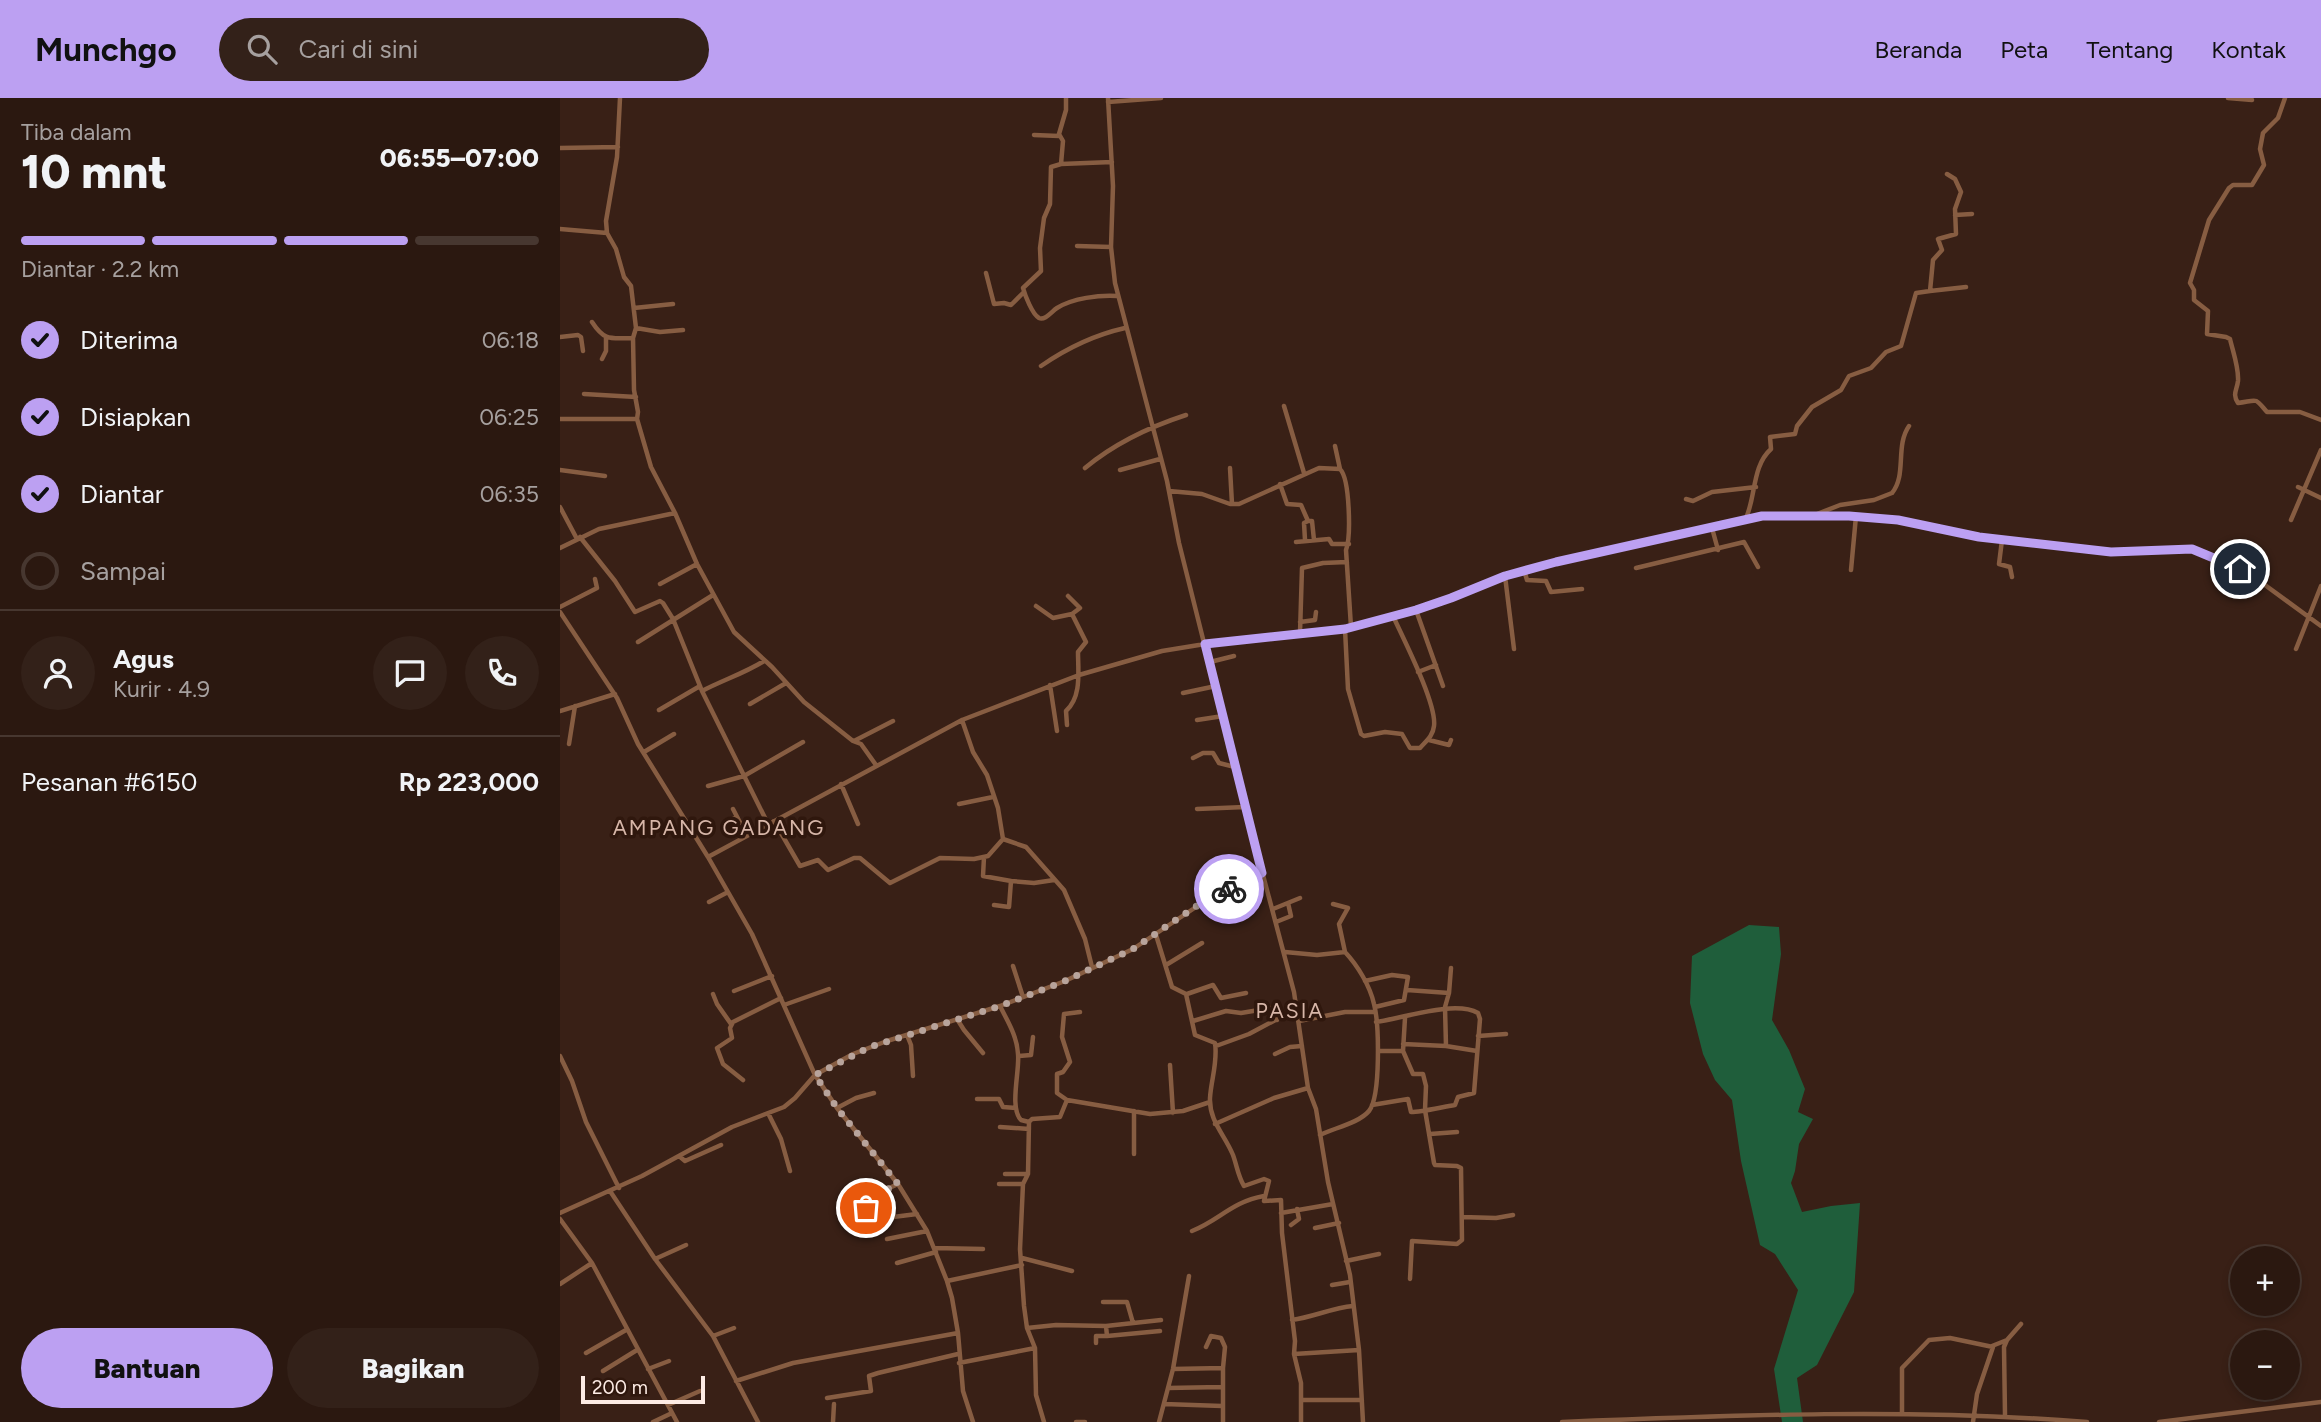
<!DOCTYPE html>
<html lang="id">
<head>
<meta charset="utf-8">
<style>
  body { margin:0; font-family:Figtree,sans-serif; background:#332119; color:#f1f3f6; height:100vh; display:flex; flex-direction:column; font-size:26px; white-space:nowrap }
  * { box-sizing:border-box; margin:0 }
  p { font-size:23px; color:#a6a09f }
  .icon { flex:none; width:38px; height:38px; fill:none; stroke:currentColor; stroke-width:2; stroke-linecap:round; stroke-linejoin:round }
  .map { position:relative; flex:1; overflow:hidden }
  .panel { display:flex; flex-direction:column; background:#2b1810; width:560px }
  .panel>* { flex:none }
  .fabs { position:absolute; left:1670px; top:1148px; display:grid; gap:14px }
  .fabs a { display:grid; place-items:center; width:70px; height:70px; border-radius:50%; background:#2b1810; box-shadow:0 4px 10px #0003,0 0 0 2px #473730; font-size:35px }
  .scale { position:absolute; left:21px; bottom:18px; width:124px; box-sizing:border-box; padding-left:7px; border:4px solid #fdebe4; border-top:0; font-size:19px; line-height:24px; white-space:nowrap; color:#fdebe4; -webkit-text-stroke:5px #2f170d; paint-order:stroke }
  .pin { position:absolute; display:grid; place-items:center; width:60px; height:60px; color:#fff; margin:-30px; border:4px solid #fff; border-radius:50%; box-shadow:0 2px 7px #0007 }
  .courier { position:absolute; display:grid; place-items:center; width:70px; height:70px; margin:-35px; border:5px solid #bca0f2; border-radius:50%; background:#fff; color:#222; box-shadow:0 2px 9px #0007 }
  .head em { font-style:normal; font-weight:800 }
  .head div { display:flex; flex-direction:column-reverse }
  .head { display:flex; align-items:center; justify-content:space-between; height:119px; padding:0 21px }
  h1 { font-size:46px; font-weight:800; line-height:52px }
  .bar { display:grid; grid-template-columns:repeat(4,1fr); gap:10px 7px; align-content:center; height:84px; padding:0 21px }
  .bar i { height:9px; border-radius:5px; background:#473730 }
  .bar .current { background:#bca0f2 }
  .bar p { grid-column:span 4 }
  .line { display:flex; align-items:center; gap:18px; padding:0 21px; border-top:2px solid #473730 }
  .line div { flex:1 }
  .round { display:grid; place-items:center; flex:none; width:74px; height:74px; border-radius:37px; background:#332119 }
  ol { padding:0 21px; list-style:none }
  li { display:flex; align-items:center; gap:21px; height:77px }
  li p { margin-inline-start:auto }
  li .icon { padding:7px; border-radius:50%; background:#bca0f2; color:#111; stroke-width:4 }
  li:last-child { color:#a6a09f }
  li i { width:38px; height:38px; border:4px solid #473730; border-radius:50% }
  .button { display:flex; gap:14px; margin-top:auto; padding:14px 21px }
  .button a { flex:1; height:80px; border-radius:42px; background:#bca0f2; color:#111; font-size:28px; font-weight:800; line-height:80px; text-align:center }
  .button a+a { background:#332119; color:#f1f3f6 }
  header { display:flex; align-items:center; gap:42px; box-sizing:border-box; height:98px; padding:0 35px; background:#bca0f2; color:#111 }
  header strong { font-size:33px }
  nav { display:flex; gap:38px; margin-inline-start:auto; font-size:24px }
  .search { width:490px; height:63px; background:#332119; display:flex; align-items:center; gap:18px; box-sizing:border-box; padding:0 24px; border-radius:38px; color:#a6a09f; font-size:26px }
  main { display:flex; flex:1; min-height:0 }
  .map>svg:first-child { display:block }
</style>
</head>
<body>
<header>
<strong>Munchgo</strong>
<div class="search"><svg class="icon" aria-label="search" viewBox="0 0 24 24"><circle cx="10" cy="10" r="6"/><path d="M15 15l6 6"/></svg>Cari di sini</div>
<nav><a>Beranda</a><a>Peta</a><a>Tentang</a><a>Kontak</a></nav>
</header>
<main>
<section class="panel">
<div class="head"><div><h1>10 mnt</h1><p>Tiba dalam</p></div><em>06:55–07:00</em></div>
<div class="bar"><i class="current"></i><i class="current"></i><i class="current"></i><i></i><p>Diantar · 2.2 km</p></div>
<ol>
<li><svg class="icon" aria-label="check" viewBox="0 0 24 24"><path d="M5 12l5 5 9-10"/></svg>Diterima<p>06:18</p></li>
<li><svg class="icon" aria-label="check" viewBox="0 0 24 24"><path d="M5 12l5 5 9-10"/></svg>Disiapkan<p>06:25</p></li>
<li><svg class="icon" aria-label="check" viewBox="0 0 24 24"><path d="M5 12l5 5 9-10"/></svg>Diantar<p>06:35</p></li>
<li><i></i>Sampai</li>
</ol>
<div class="line" style="height:126px"><a class="round"><svg class="icon" aria-label="person" viewBox="0 0 24 24"><circle cx="12" cy="8" r="4"/><path d="M4 21q1-7 8-7t8 7"/></svg></a><div><b>Agus</b><p>Kurir · 4.9</p></div><a class="round"><svg class="icon" aria-label="chat" viewBox="0 0 24 24"><path d="M4 5h16v11H9l-5 4z"/></svg></a><a class="round"><svg class="icon" aria-label="phone" viewBox="0 0 24 24"><path d="M5 4h4l2 5-3 2q2 4 5 5l2-3 5 2v4C11 20 4 13 5 4z"/></svg></a></div>
<div class="line" style="height:91px"><div>Pesanan #6150</div><b>Rp 223,000</b></div>
<div class="button"><a>Bantuan</a><a>Bagikan</a></div>
</section>
<div class="map">
<svg width="1761" height="1324" viewBox="0 0 1761 1324">
  <rect width="100%" height="100%" fill="#392016"/>
  <!-- green -->
  <path fill="#1f5e3b" d="M1189,827L1219,829L1221,856L1212,922L1229,952L1245,991L1238,1014L1253,1021L1239,1046L1235,1073L1231,1085L1242,1114L1271,1108L1300,1105L1294,1194L1257,1267L1237,1280L1243,1324H1222L1214,1271L1238,1192L1215,1156L1200,1147L1181,1063L1172,1002L1155,982L1143,956L1130,905L1132,858Z"/>
  <g fill="none" stroke-linecap="round" stroke-linejoin="round">
    <!-- minor -->
    <path stroke="#875d42" stroke-width="4.5" d="M60,0L57,59L46,123L47,135L56,151L64,179L71,188L76,230L73,240L74,292L78,314L77,321L91,369L115,415L137,466L174,534L212,569L244,604L293,643L301,646L316,667
      M548,0L553,88L551,149L555,185L607,383L619,445L685,709L734,894L748,990L756,1011L768,1084L790,1177L799,1252L803,1324
      M1668,0L1692,2L1691,0
      M1725,0L1718,20L1703,35L1700,51L1704,67L1692,87H1673L1669,90L1649,122L1630,185L1634,192V202L1648,213L1647,236L1666,239L1670,241C1673,254 1679,270 1678,283C1677,292 1672,296 1678,305C1699,302 1694,299 1707,314H1740L1761,322
      M548,4L601,0
      M474,37L499,38
      M0,50L58,49
      M552,64L501,66L491,69L490,106L484,120L480,150L481,173L463,190C465,197 472,216 479,220C485,223 492,213 497,210C513,200 539,197 557,198
      M501,66L503,43L499,36L506,12V0
      M1395,117L1412,116
      M0,131L47,135
      M517,148L551,149
      M426,175L434,206L444,205L451,207L464,194
      M1370,193L1406,189
      M74,210L113,206
      M32,224C45,244 51,240 73,240
      M76,230L100,234L123,232
      M0,239L18,237L21,239L23,253
      M42,261L46,253V240
      M481,268C507,250 534,237 565,230
      M24,296L76,299
      M724,308L744,375
      M0,321H77
      M775,348L780,371
      M525,370C555,345 589,329 626,317
      M670,370L672,406
      M0,372L45,378
      M560,372L600,361
      M720,386L727,406L741,407L748,423H752L754,442
      M1738,389L1761,400
      M609,393L642,396L670,406H679L759,370L780,371C790,381 791,439 786,452L791,529
      M1126,401L1133,403L1152,394L1196,389
      M0,409L17,441
      M1252,418L1280,407L1314,402L1332,395C1347,377 1335,348 1349,328
      M1186,420C1196,398 1192,368 1211,351L1210,339L1235,336L1237,328L1252,309L1281,292L1289,278L1311,270L1326,254L1341,248L1356,195L1370,193L1373,162L1382,152L1378,141L1396,136L1395,111L1401,94L1395,81L1387,76
      M1731,422L1761,352
      M1152,430L1158,452
      M20,439L55,483L75,514L100,503L103,505L113,521L142,593L208,726
      M745,442L744,425L748,423
      M1442,442L1439,466L1450,469L1452,479
      M736,444L769,441L772,446H789
      M0,450L39,431L115,415
      M1076,470L1184,444L1198,469
      M964,472L967,482L986,483L991,494L1022,491
      M1291,472L1296,418
      M945,478L954,551
      M100,486L137,466
      M508,498L520,510L512,516
      M476,508L493,520L512,516L526,544L518,554C518,573 522,599 506,613L507,627
      M0,509L37,490L35,481
      M856,512L883,588
      M0,514L57,600L78,646L148,759L192,836L255,977L277,1010L338,1086L367,1133L387,1183L392,1200L398,1235L403,1293L413,1324
      M740,524L755,522L756,514
      M785,531L788,591L801,636L804,638L825,634L842,636L850,650H860C866,643 873,638 874,628C877,606 843,540 833,518
      M740,535L742,470L763,465L787,464
      M78,544L153,497
      M1736,551L1761,488
      M650,564L674,558
      M858,574L876,567
      M490,587L497,633
      M142,593C163,582 185,575 204,563
      M623,595L656,588
      M190,606L226,585
      M99,612L140,588
      M0,613L55,596
      M402,622L413,654L427,677L438,710L443,741L466,749L504,792L525,841L532,869
      M637,622L663,618
      M869,642L889,647L891,642
      M294,643L333,623
      M9,646L15,608
      M84,654L114,636
      M633,660L643,655H653L659,665L675,669
      M281,686L298,726
      M148,688L184,678L243,644
      M399,706L433,699
      M173,711L187,738
      M637,711L685,709
      M214,723L240,768L258,762L268,772L294,760H300L330,785L380,760L414,761L428,758L443,741
      M165,725L177,719
      M148,759L402,622L519,577L602,553L645,546L785,531L856,512L891,500L945,478L995,464L1197,419L1289,418L1345,423L1419,439L1551,454L1637,452L1694,479L1761,528
      M424,759L423,778L451,783
      M149,804L168,794
      M773,806L788,810L779,826L785,854
      M434,807L449,809L451,783L474,785L494,782
      M713,811L740,800
      M716,824L731,818L728,805
      M596,837L612,889L626,896L635,937L655,945C658,964 651,982 650,1000C649,1023 665,1037 673,1057C677,1068 678,1078 684,1088L704,1081L709,1083L704,1103L721,1102L722,1135L735,1243L734,1256L741,1285V1324
      M725,854L757,857L785,854C798,868 810,888 814,906C819,925 821,998 809,1013C799,1025 774,1030 760,1037
      M606,867L642,845
      M453,868L463,899
      M805,883L832,877L848,879L844,902L815,909
      M847,892L889,895L885,909L886,948
      M174,893L212,878
      M889,895L891,870
      M153,896L157,906L171,926
      M627,896L653,887L661,900L686,895
      M224,907L269,891
      M440,908C448,924 457,938 458,956C460,972 449,1010 461,1022L469,1024L472,1021L500,1019L507,1002L590,1016L623,1013L650,1004
      M845,920L843,953L853,976H863L866,988L865,1012L874,1065L875,1067L897,1068L901,1070L902,1142L897,1146L852,1143L850,1181
      M397,921L404,932L423,955
      M633,923L666,913L681,915L711,910L715,912L717,922
      M739,923L785,914H815
      M347,937L351,947L353,978
      M918,938L946,936
      M843,946L886,948L917,953
      M656,948L689,936L736,911
      M818,953H843
      M715,956L730,949L742,948
      M0,958L12,983L26,1024L59,1090
      M459,958L471,957L473,939
      M610,967L613,1015
      M183,982L163,966L157,950L172,940L170,930L173,924L221,900
      M417,1001H439L443,1009L456,1010
      M507,1002L497,995V976L503,974L510,964L502,939L504,916L520,914
      M812,1007L848,1001L851,1014C862,1014 882,1009 895,1007L898,999L914,995L920,921L918,915C895,902 844,920 816,924
      M277,1010L296,1000L314,995
      M574,1013V1056
      M208,1015L221,1041L230,1073
      M469,1024L468,1076L463,1086L460,1151L464,1208L467,1230L475,1250L476,1297L484,1324
      M655,1026L714,1000L748,990
      M440,1029L469,1031
      M870,1036L897,1034
      M119,1058L125,1063L161,1047
      M445,1076H468
      M439,1086H463
      M50,1093L95,1161L153,1238L198,1324
      M295,1109L319,1108L325,1120L357,1116
      M295,1109L297,1105L338,1086
      M0,1115L82,1078L172,1029L224,1009L235,1000L255,977L293,956L327,943L440,908L505,883L573,851L654,797L702,775
      M721,1115L773,1106
      M902,1119L936,1120L953,1117
      M0,1121L32,1165L117,1324
      M731,1127L739,1121L737,1111
      M755,1130L779,1125
      M632,1133C660,1122 671,1104 704,1098
      M327,1141L367,1133
      M374,1150L423,1151
      M462,1160L512,1173
      M95,1161L126,1147
      M786,1163L819,1156
      M337,1165L376,1154
      M387,1183L462,1167
      M0,1186L32,1165
      M772,1187L790,1184
      M543,1204H567L573,1225
      M732,1222C753,1219 772,1210 793,1208
      M546,1228L547,1238L600,1233
      M467,1230L496,1227L546,1228L601,1222
      M153,1238L174,1230
      M536,1245V1238H547
      M1432,1248L1447,1242
      M646,1249L651,1238L661,1240L665,1249L663,1270
      M26,1255L66,1232
      M734,1256L799,1252
      M399,1265L475,1250
      M88,1271L109,1263
      M613,1271L663,1270V1324
      M43,1273L77,1252
      M176,1283L233,1265L398,1235
      M608,1290L661,1289
      M267,1300L311,1293L309,1278L318,1275L398,1256
      M742,1302H802
      M604,1306L662,1308
      M108,1307L140,1293
      M1342,1315V1270L1369,1242L1390,1240L1433,1249L1417,1296L1413,1324
      M1445,1317L1444,1249L1447,1242L1461,1226
      M93,1324L112,1315
      M273,1324L274,1306
      M516,1324H525
      M599,1324L613,1271L629,1178
      M1002,1324C1177,1317 1352,1310 1527,1324
      M1599,1324L1761,1304"/>
  </g>
  <g fill="none" stroke-linecap="round" stroke-linejoin="round">
    <!-- done -->
    <path stroke="#b8a49c" stroke-width="7" stroke-dasharray="0 12.6" d="M306,1110H296L295,1107L338,1086L277,1010L255,977L310,949L440,908L505,883L573,851L638,807L669,791"/>
    <!-- route -->
    <path stroke="#bca0f2" stroke-width="9" d="M669,791L702,775L645,546L785,531L856,512L891,500L945,478L996,464L1202,418H1289L1338,422L1419,439L1551,454L1632,451L1680,471"/>
  </g>
  <g text-anchor="middle" dominant-baseline="central" stroke-width="7" stroke-linejoin="round" paint-order="stroke">
    <!-- quarter labels -->
    <g font-size="21" letter-spacing="2" fill="#d7b6a8" stroke="#2f170d">
      <text x="159" y="729">AMPANG GADANG</text>
      <text x="730" y="912">PASIA</text>
    </g>
  </g>
</svg>
<div class="fabs">
<a>+</a>
<a>−</a>
</div>
<div class="scale">200 m</div>
<div class="pin" style="left:306px;top:1110px;background:#ea580c"><svg class="icon" aria-label="bag" viewBox="0 0 24 24"><path d="M5 8h14l-1 12H6zM9 8a3 3 0 0 1 6 0"/></svg></div>
<div class="pin" style="left:1680px;top:471px;background:#1f2937"><svg class="icon" aria-label="home" viewBox="0 0 24 24"><path d="M3 11l9-7 9 7M6 9v11h12V9"/></svg></div>
<div class="courier" style="left:669px;top:791px"><svg class="icon" aria-label="bike" viewBox="0 0 24 24"><circle cx="6" cy="16" r="4"/><circle cx="18" cy="16" r="4"/><path d="M6 16l4-8h5l3 8M10 8l3 8H6M13 5h3"/></svg></div>
</div>
</main>
</body>
</html>
